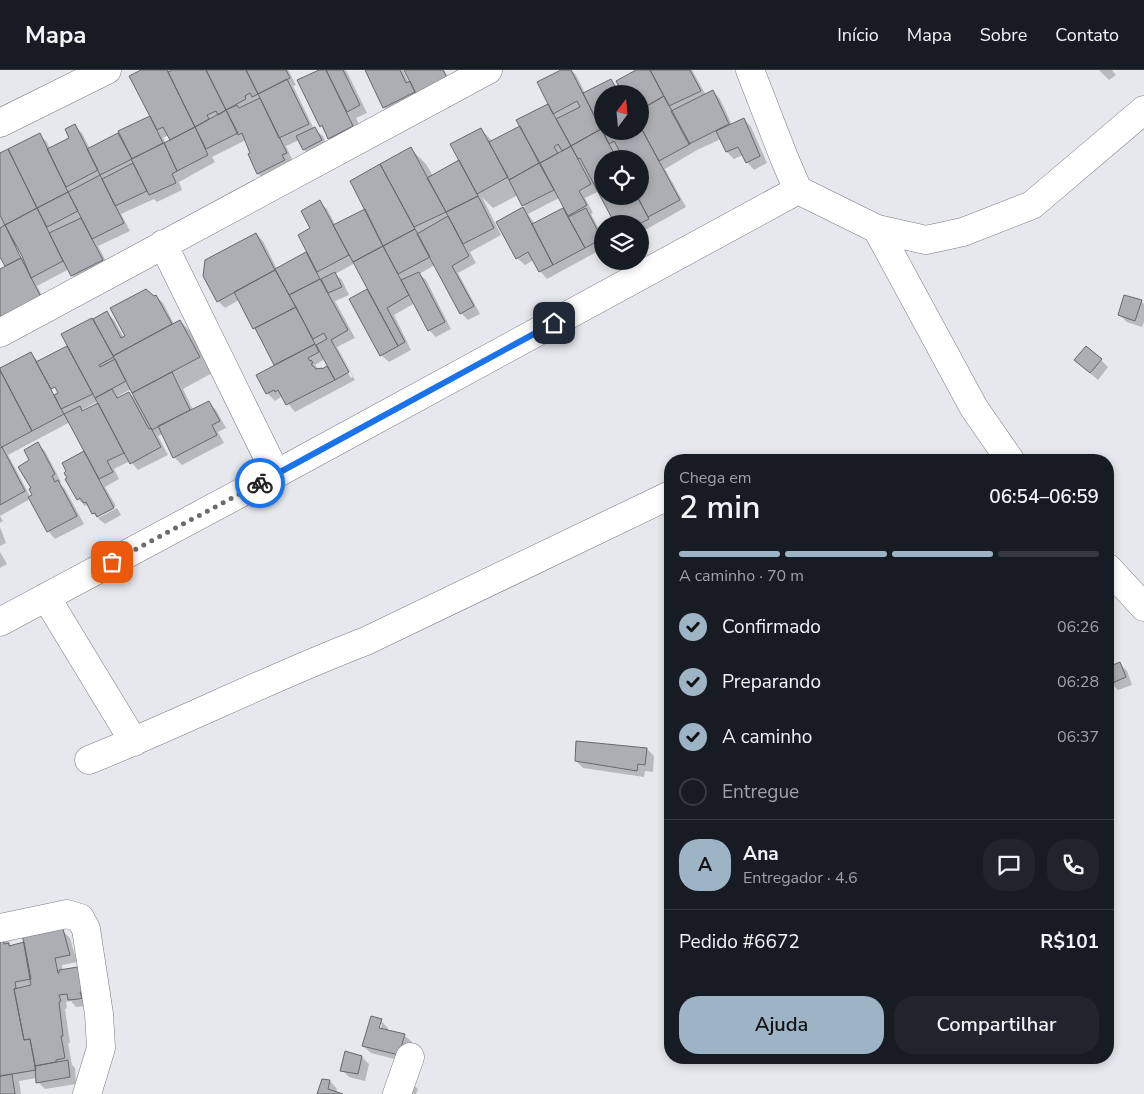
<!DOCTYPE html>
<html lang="pt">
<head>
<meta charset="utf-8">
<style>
  body { margin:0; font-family:"Nunito Sans",sans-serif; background:#20242c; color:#f1f3f6; height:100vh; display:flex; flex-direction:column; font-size:19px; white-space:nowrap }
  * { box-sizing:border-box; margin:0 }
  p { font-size:16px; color:#9ea1a6 }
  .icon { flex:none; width:28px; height:28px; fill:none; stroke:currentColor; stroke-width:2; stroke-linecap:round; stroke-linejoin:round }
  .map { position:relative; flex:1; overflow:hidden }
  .details { position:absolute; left:664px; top:384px; width:450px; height:610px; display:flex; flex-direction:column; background:#171b24; border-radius:20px; box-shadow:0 2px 8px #0003 }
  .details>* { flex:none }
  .needle { width:32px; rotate:16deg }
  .tools { position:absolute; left:594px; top:15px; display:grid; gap:10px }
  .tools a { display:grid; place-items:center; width:55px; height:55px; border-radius:50%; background:#171b24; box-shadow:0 2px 8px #0003; font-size:25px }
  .pin { position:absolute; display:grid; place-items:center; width:42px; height:42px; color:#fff; margin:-21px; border-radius:10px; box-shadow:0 2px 8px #0006 }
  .courier { position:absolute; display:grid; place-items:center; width:50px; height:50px; margin:-25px; border:4px solid #1a73e8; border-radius:50%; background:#fff; color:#222; box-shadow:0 1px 6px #0007 }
  .overview em { font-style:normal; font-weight:600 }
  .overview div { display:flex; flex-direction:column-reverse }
  .overview { display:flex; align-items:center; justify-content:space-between; height:85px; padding:0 15px }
  h1 { font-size:32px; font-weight:600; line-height:38px }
  .bar { display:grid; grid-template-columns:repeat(4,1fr); gap:8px 5px; align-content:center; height:60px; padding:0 15px }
  .bar i { height:6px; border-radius:4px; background:#363941 }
  .bar .current { background:#9db4c4 }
  .bar p { grid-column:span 4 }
  .line { display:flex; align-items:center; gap:12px; padding:0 15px; border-top:1px solid #363941 }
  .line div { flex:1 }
  .round { display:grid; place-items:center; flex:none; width:52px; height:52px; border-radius:20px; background:#20242c }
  ol { padding:0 15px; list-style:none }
  li { display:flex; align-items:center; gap:15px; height:55px }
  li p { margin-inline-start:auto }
  li .icon { padding:5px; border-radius:50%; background:#9db4c4; color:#111; stroke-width:4 }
  li:last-child { color:#9ea1a6 }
  li i { width:28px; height:28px; border:2px solid #363941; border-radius:50% }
  .primary-button { display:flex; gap:10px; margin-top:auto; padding:10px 15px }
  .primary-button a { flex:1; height:58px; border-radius:20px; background:#9db4c4; color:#111; font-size:20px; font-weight:600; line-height:58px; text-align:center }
  .primary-button a+a { background:#20242c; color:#f1f3f6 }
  header { display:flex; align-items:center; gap:30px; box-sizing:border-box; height:70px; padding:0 25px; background:#171b24; border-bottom:1px solid #363941 }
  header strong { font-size:24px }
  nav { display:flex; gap:28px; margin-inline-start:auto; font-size:18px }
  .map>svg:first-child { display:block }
</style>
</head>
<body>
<header>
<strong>Mapa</strong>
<nav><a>Início</a><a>Mapa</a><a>Sobre</a><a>Contato</a></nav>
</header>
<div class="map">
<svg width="1144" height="1024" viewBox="0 0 1144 1024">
  <rect width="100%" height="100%" fill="#e6e8ed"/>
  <!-- shadow -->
  <path fill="#0003" fill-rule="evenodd" d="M144,0H170L171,2L175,0H288L296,15L293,16L314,59L323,66L328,78L311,87L304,80L299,70L286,76L293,91L266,111L258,104L246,70L212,87L215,92L179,112L182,120L157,132L154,129L121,144L130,161L98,176L109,197L79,213L72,205L69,199L37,216L47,235L0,200L6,197L0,184V84L39,65L47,72L50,79L71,68L75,56L82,63L90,79L151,46ZM169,65L172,70L166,73L163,68ZM15,175L23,186L21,189L14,176Z
    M322,0H346L367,43L356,48L367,71L344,83L329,68L321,56L299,11Z
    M366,0H403L409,13L411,12L405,0H444L454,18L392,45L384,37Z
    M563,0H571L576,5L585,23L611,11L618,18L621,24H602V61H640L639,0H692L706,25L713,21L720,29L732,55L744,49L751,57L767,93L754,100L747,92L743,85L734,89L727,82L721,69L697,80L665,99L686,137L640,163V154H617L599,121L585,128L593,143L591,144L602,165V179L547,209L540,201L534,190L525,195L517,188L498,153L525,137L518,125L493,138L482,127L501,165L470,182L476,193L458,203L480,244L468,250L461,243L435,195L419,204L426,210L451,259L436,267L429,260L415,233L394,245L411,280L389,292L381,285L351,229L369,219L355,193L335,204L342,210L349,225L335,231L355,268L337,277L355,310L295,342L282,326L275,331L267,323L276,296L239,230L225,238L218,231L256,164L263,171L277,199L308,183L312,158L320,132L327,139L336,156L366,140L380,96L383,100L411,79L426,94L433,106L460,91L481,59L493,72L521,57L550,34ZM620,79L640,89V126H602V89H619L616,81ZM559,128L565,139L535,154L528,144ZM333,276H335L353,307L351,308ZM325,289L329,297L322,301L319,300L315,295Z
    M1099,0H1112L1116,5L1109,10Z
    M156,226L163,233L174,254L180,251L195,266L214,302L183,319L193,340L208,332L216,340L226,358L218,362L224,373L182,395L174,387L163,364L158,366L168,385L138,400L130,391L114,399L119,409L105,417L116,436L96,446L98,448L117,438L121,445L105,454L100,450L93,443L87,435L85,436L78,429L86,381L70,352L8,385L31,428L34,426L31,390L38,374L45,381L61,412L59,413L65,419L84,454L55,469L48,461L30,429L0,446L3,451L0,453V300L31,284L39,292L69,276L63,265L107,243L114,250L124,268L127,266ZM56,316L60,324L53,327L49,319ZM131,319L138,331L129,323L119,329L118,326ZM98,331L99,334L84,341L82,340Z
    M1141,231L1144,234V252L1142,257L1127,252L1120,245Z
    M1101,290L1108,297L1098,310L1083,297Z
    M0,457L6,473L0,476Z
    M0,482L7,494L0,498Z
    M1119,593L1127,601L1132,615L1118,620L1111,613L1108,604V598Z
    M647,679L654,686L653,702L645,701L644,707L583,698L576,691Z
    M63,861L70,868L77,892L62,895L63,901L77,898L87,936L76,937L71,931L66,932L67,938L65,939L70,973H68L72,995L75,998L76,1014L45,1019L38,1012L37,1008L19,1011L21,1024H0V865H2L9,872L11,877Z
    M381,951L388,958V961L404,965L412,972L406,992L371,983L363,976ZM379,954H382L379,964H376Z
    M346,983L362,987L369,994L365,1011L349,1007L342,1000Z
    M330,1011L337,1019L336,1023L339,1024H319Z
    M410,1012L418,1019L416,1024H397Z"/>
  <!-- building -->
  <path fill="#acaeb3" stroke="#66686c" d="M141,0H167L195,57L170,70L163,57L157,60L129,6Z
    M172,0H206L226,40L218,45L216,41L207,45L209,49L195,57L168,2Z
    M206,0H246L258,24L252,27L250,23L245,26L246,29L226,40Z
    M246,0H286L290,8L258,24Z
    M319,0H326L353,56L328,69L322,55L320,57L297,10Z
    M326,0H343L360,35L347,42Z
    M365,0H400L406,13L410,11L415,22L383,38Z
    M404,0H443L448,10L417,26Z
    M561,0H571L601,59L571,76L556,49L580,37L577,31L553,44L537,12Z
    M636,0H650L664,26L640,40V24H623L616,11Z
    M650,0H690L701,21L669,36Z
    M287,9L309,54L279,68L258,24Z
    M611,9L619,24H602L601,59L583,23Z
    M713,20L729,54L689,74L671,41Z
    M664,26L690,74L659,91L640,56V40Z
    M260,28L287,83L282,85L285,90L257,104L248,84L250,83L242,63L238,65L226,40L237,35L239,38Z
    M548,34L571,76L562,81L558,74L554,77L558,83L540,93L516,50Z
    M226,40L238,63L206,79L195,57Z
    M150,46L163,73L132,89L118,61Z
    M744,48L760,86L746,93L738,77L726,82L716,61Z
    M75,54L98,100L66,117L47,79L69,68L65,59Z
    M520,56L539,93L509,110L489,72Z
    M640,56L680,130L648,147L637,126H640V89H624L614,71L609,74L603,61H640Z
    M195,57L208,85L177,101L164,73Z
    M315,57L322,70L303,80L296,66Z
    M481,58L508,107L477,124L450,74Z
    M601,59L617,89H602V126H637L649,149L639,154H615L580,88L578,89L571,76Z
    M40,63L68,122L37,138L8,79Z
    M118,63L132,89L100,105L87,79Z
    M164,73L177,101L172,104L176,113L149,125L131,89Z
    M571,76L591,114L579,121L587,135L568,146L540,93Z
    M411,77L446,142L414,157L380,94Z
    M8,79L37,138L5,155L0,145V83Z
    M459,90L478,126L446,142L427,108Z
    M133,93L147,121L115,136L102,109Z
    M539,93L554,120L522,136L509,110Z
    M380,94L415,159L383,176L350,111Z
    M100,105L124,153L92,169L68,122Z
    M68,122L78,141L47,157L37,138Z
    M478,126L494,158L463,174L446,142Z
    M320,130L349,185L317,202L298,165L310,158L301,141Z
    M523,137L553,195L539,202L528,182L516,189L496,152Z
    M37,138L63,191L31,208L22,186L5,155Z
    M563,138L585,178L553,195L532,154Z
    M586,138L602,169L585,178L568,147Z
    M365,139L383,176L353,192L333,155Z
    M448,146L469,186L452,196L474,236L460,244L417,164Z
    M81,148L103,190L71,206L49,163Z
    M5,155L21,188L5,196L0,187V158Z
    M415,159L430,187L398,204L383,176Z
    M256,163L275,200L217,232L203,206L205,190Z
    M383,176L409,225L387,238L405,272L398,276L353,192Z
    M306,182L320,209L289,225L275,199Z
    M21,188L41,227L0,249V199Z
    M275,200L296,237L253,259L234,222Z
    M335,202L342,217L328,223L321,209Z
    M419,202L445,252L428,261L401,210Z
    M320,209L348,260L331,270L349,302L335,310L316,275L327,269L324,263L313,269L289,225Z
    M146,219L154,226L156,225L172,254L113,286L93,249L107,241L121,268L125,266L110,238Z
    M367,219L398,276L380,286L349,229Z
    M1124,225L1142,230L1135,251L1118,245Z
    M296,237L315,274L274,295L255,258Z
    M92,248L114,287L99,295L100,297L115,289L126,311L95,328L61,264Z
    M180,250L200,287L132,323L113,286Z
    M315,274L319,282L308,288L310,291L311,290L313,293L311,294L316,299L322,298V299L327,296L335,310L286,335L278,320L275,322L274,320L266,324L256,305Z
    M67,276L93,324L61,339L54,325L58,323L55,317L51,319L36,292Z
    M1086,276L1102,289L1090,303L1074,290Z
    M31,282L64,344L32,361L0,300V298Z
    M0,300L32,361L2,377L0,375Z
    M172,302L190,340L152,360L132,323Z
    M112,319L117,328L129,322L149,359L151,358L161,377L130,394L95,328Z
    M209,331L220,351L212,355L217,365L173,388L158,356Z
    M98,333L124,383L107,391L113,402L99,409L64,344L80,336L82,341Z
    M38,372L55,404L52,406L55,412L58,410L77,446L47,462L28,427L32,425L29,419L31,418L18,397L29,390L24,380Z
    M2,377L25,421L0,435V378Z
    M84,381L114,438L97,447L95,443L92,444L86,432L84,433L80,428L77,430L65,409L67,408L64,403L66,401L62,393Z
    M1120,592L1126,607L1110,614L1108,607V597Z
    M576,671L647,678L645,695L638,694L637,701L575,691Z
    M21,857L47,860L63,859L70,885L55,888L58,903H59V900L78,897L82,922H80L82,928L79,929L68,930L67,924L59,925L61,931L59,932L63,966H61L65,988L56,990V992L35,996L30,969L24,970L14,919L31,915Z
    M2,863L4,874L9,873V876L24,872L31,909L15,912L16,918L14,919L24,970L30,969L36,1000L0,1006V864Z
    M371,946L382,949L379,958L405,964L399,985L362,976Z
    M345,981L362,986L358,1004L340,1001Z
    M68,990L70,1007L36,1013L35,996Z
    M12,1004L15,1024H0V1006Z
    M322,1009L330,1010L328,1019L343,1024H317Z"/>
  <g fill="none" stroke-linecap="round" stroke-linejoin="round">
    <defs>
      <path id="street" d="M750,0L785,90L798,120L877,159L974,338L1010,390
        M0,53L107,0
        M877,159L926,170L963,162L1032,135L1144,40
        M163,174L276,404
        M0,263L488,0
        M1108,498L1144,537
        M46,527L134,672
        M0,552L276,404L798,120
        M89,690C183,652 272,607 366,571L670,425
        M0,858L67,844L80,848L86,859L99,944L101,978L87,1024
        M397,1024L410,987"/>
    </defs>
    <!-- street casing -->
    <use href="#street" stroke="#797b7f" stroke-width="29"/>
    <!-- street -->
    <use href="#street" stroke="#fff" stroke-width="28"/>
  </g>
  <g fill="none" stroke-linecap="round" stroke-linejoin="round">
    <!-- done -->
    <path stroke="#6b6c70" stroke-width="5" stroke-dasharray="0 9" d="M112,492L260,413"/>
    <!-- route -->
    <path stroke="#1a73e8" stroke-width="6" d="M260,413L554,253"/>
  </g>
</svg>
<div class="tools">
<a><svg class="needle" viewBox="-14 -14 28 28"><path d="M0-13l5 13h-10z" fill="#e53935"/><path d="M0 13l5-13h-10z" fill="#9ea1a6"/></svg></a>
<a><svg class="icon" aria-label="locate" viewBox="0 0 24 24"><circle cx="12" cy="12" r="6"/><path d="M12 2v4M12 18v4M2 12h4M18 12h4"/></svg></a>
<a><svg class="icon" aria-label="layers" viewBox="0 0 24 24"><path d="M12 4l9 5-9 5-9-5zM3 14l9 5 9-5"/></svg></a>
</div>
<div class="pin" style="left:112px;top:492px;background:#ea580c"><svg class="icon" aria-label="bag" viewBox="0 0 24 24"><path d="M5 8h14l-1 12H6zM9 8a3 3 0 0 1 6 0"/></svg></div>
<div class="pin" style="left:554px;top:253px;background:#1f2937"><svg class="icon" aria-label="home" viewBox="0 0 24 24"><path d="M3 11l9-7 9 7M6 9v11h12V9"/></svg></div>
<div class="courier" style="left:260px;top:413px"><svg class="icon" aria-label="bike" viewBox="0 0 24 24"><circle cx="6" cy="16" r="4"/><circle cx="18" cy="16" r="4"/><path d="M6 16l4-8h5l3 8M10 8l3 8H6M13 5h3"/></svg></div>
<section class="details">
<div class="overview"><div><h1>2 min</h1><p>Chega em</p></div><em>06:54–06:59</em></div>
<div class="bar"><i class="current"></i><i class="current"></i><i class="current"></i><i></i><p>A caminho · 70 m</p></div>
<ol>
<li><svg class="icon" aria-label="check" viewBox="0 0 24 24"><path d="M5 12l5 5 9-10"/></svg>Confirmado<p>06:26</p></li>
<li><svg class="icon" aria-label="check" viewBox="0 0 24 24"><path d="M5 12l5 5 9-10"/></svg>Preparando<p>06:28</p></li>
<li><svg class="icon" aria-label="check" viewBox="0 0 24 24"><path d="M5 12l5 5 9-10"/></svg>A caminho<p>06:37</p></li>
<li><i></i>Entregue</li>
</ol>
<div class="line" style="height:90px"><b class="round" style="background:#9db4c4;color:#111">A</b><div><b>Ana</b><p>Entregador · 4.6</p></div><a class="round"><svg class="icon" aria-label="chat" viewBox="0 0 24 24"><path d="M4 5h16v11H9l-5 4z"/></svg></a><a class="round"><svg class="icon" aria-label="phone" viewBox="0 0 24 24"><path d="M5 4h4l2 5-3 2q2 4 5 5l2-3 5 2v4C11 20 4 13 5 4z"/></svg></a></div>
<div class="line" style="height:65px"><div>Pedido #6672</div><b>R$101</b></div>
<div class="primary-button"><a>Ajuda</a><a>Compartilhar</a></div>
</section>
</div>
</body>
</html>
